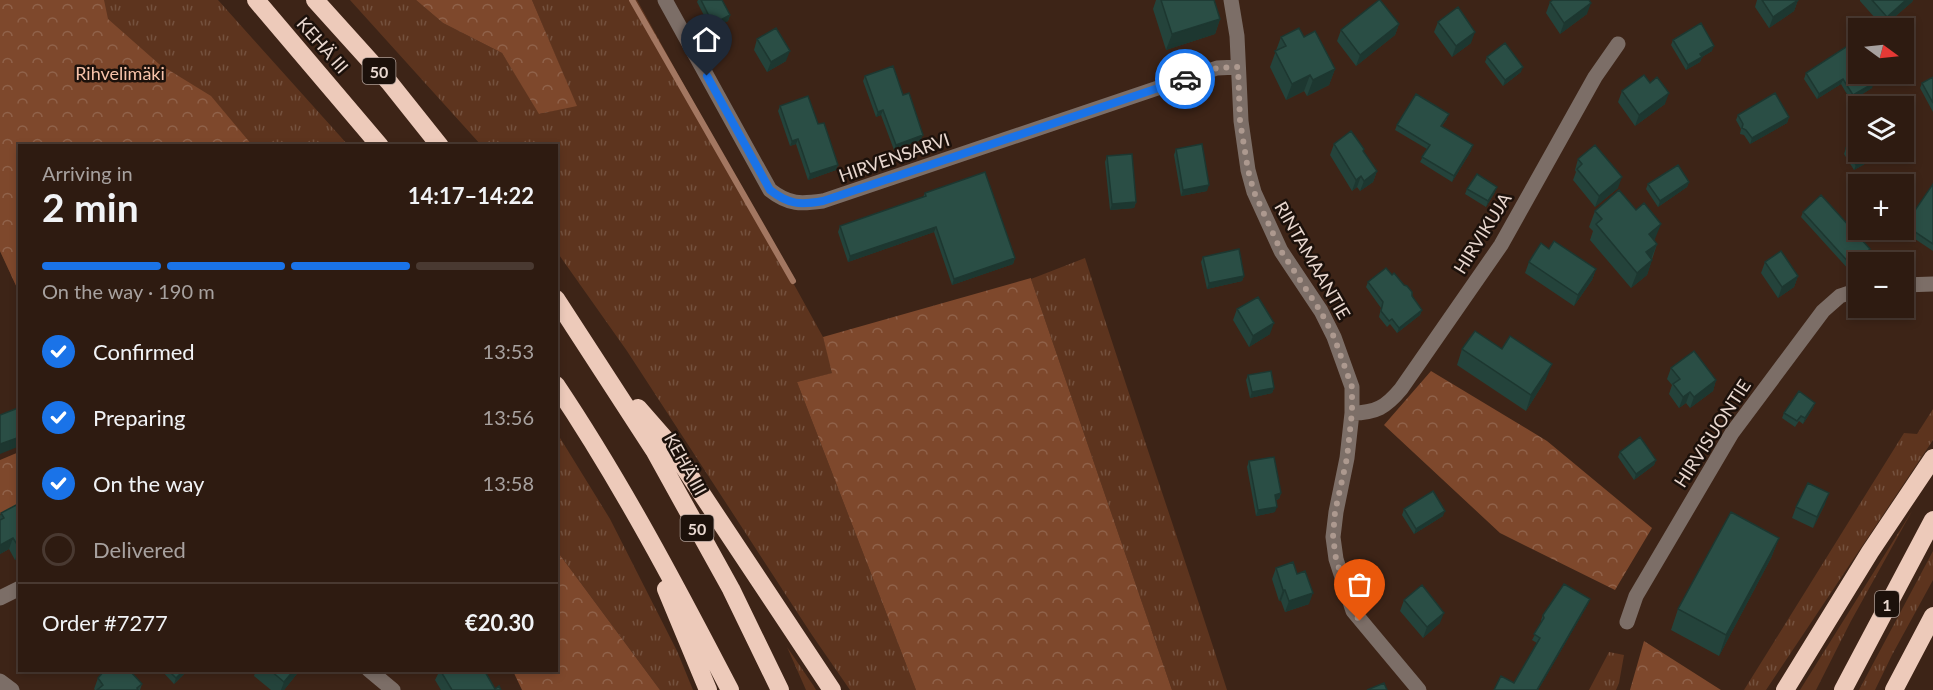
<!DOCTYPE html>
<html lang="en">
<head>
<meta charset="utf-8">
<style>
  body { margin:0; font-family:Lato,sans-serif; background:#36241a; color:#f1f3f6; height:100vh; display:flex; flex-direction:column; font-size:22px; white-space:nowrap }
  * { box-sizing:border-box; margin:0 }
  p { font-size:20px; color:#a7a19f }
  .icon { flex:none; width:33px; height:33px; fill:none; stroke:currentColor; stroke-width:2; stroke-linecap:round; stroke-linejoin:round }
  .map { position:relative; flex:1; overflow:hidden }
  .sheet { position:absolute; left:18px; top:144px; width:540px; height:528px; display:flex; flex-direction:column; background:#2e1b11; border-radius:0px; box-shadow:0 3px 9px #0003,0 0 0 2px #493931 }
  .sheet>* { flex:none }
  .needle { width:39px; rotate:105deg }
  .fabs { position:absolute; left:1848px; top:18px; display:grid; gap:12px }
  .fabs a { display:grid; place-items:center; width:66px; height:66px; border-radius:0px; background:#2e1b11; box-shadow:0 3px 9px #0003,0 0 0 2px #493931; font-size:30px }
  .pin { position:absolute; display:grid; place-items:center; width:51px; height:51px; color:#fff; margin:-62px -26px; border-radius:50% 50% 50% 0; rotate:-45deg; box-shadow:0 0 6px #0007 }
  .pin .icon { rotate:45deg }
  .courier { position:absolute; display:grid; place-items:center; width:60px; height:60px; margin:-30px; border:4px solid #1a73e8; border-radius:50%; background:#fff; color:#222; box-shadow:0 2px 8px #0007 }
  .headline em { font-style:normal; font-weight:700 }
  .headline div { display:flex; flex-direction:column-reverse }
  .headline { display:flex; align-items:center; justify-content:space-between; height:102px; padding:0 24px }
  h1 { font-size:39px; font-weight:700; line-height:45px }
  .bar { display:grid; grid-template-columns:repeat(4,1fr); gap:9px 6px; align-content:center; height:72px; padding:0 24px }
  .bar i { height:8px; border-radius:4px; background:#493931 }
  .bar .selected { background:#1a73e8 }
  .bar p { grid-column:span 4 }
  .line { display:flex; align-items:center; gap:15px; padding:0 24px; border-top:2px solid #493931 }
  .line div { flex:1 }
  ol { padding:0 24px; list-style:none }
  li { display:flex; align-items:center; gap:18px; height:66px }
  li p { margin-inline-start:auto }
  li .icon { padding:6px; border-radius:50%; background:#1a73e8; color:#fff; stroke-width:4 }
  li:last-child { color:#a7a19f }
  li i { width:33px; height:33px; border:3px solid #493931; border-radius:50% }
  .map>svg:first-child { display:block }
</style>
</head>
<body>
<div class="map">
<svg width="1933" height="690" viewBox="0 0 1933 690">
  <defs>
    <pattern id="grass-tufts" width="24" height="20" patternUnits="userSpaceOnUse" patternTransform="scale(1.5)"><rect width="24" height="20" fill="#5d341e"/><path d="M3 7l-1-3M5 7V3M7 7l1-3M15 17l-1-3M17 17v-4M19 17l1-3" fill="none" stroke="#74513e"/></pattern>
    <pattern id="forest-crowns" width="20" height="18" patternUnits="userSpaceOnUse" patternTransform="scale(1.5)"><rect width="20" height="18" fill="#7e482c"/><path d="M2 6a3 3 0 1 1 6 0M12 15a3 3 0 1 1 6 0" fill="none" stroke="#90624a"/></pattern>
  </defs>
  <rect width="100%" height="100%" fill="#3d2417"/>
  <!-- grass -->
  <path fill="url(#grass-tufts)" d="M0,0H218L348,145L20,146L19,292L0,251Z
    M350,0H416L443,23L502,53L540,114L576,105L532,0H637L823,337L833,373L797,382L916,690H850L812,635L627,351L557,252L556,146L481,145Z
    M1085,258C1131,403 1181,546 1227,690H1172L1031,279Z
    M1933,409V440L1766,690H1744L1904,433L1917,434Z
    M557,433L610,519L677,651L693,690H660L557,551Z
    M1912,511L1851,621L1816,690H1800Z
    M1933,551V580L1892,655L1875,690H1859Z
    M787,647L813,685L816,690H806Z
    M1609,652L1624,655L1619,683L1616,690H1589Z"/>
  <!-- forest -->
  <path fill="url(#forest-crowns)" d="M0,0H104L108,19L159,64L211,96L252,145L20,146L19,292L0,251Z
    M416,0H532L577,106L539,114L502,53L443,23Z
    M1031,278V279L1172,690H916L797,382L832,373L823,337Z
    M1431,371L1547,441L1652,528L1615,590L1500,533L1384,425Z
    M19,452V504L0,514V460Z
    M557,551L660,690H522L513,671L556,670Z
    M1644,641L1721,690H1630Z"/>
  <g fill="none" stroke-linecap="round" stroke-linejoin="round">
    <!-- stream -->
    <path stroke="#a37761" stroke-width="6" d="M632,0L793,281"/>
    <!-- minor -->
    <path stroke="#7c6e67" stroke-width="15" d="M665,0L770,190C789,205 801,204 823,201L1217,68L1238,67
      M1231,0L1237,36L1241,121L1248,170L1254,192L1281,251L1321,311L1334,337L1352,387V413L1347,458L1336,512L1333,537L1336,559L1353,611L1419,690
      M1904,285L1933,284
      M1352,413C1376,413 1386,407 1401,389L1501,245L1595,77L1618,44
      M0,598L20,588
      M1627,622L1636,596L1732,433L1823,311L1840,296L1858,290
      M369,670L393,690
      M0,681L12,690"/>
    <!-- highway -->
    <path stroke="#edcaba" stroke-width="18" d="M256,0L380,146
      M315,0L389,82L440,146
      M556,299L654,450L731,589L780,690
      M556,385C621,482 676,586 730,690
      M638,408L666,440L832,690
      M666,589L708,690
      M1785,690L1870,552L1933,458
      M1843,690L1933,520
      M1894,690L1933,616"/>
  </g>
  <!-- wall -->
  <path fill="#24433b" d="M698,0H722L730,15L728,21L711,29L697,2Z
    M1156,0H1214L1220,19L1215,34L1166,50L1153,9Z
    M1757,0H1798L1794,11L1769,28L1755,7Z
    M1860,0H1913L1912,2L1883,27L1860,1Z
    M1550,2L1587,14L1560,34L1546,13Z
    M1438,22L1471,43L1452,57L1434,32Z
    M1399,24L1395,35L1356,66L1337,41L1341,30Z
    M1281,37H1304L1335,69L1329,85L1307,96L1304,91L1286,100L1270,67Z
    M757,39L786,61L767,72L754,50Z
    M1673,40L1712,51L1702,57L1700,62L1686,70L1671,45Z
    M1849,45L1872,88L1851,101L1841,84L1817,99L1804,79L1806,73Z
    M1487,57L1521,72L1503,86L1485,62Z
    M865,76L921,140L894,150L881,115L876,117L863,81Z
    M1933,77V112L1920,88L1922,83Z
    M1622,91L1665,104L1635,126L1618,102Z
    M780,106L818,124L838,165L836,170L808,180L796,144L790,146L778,111Z
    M1738,115L1789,117L1787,123L1750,144L1744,135L1740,134L1741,129L1736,120Z
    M1447,119L1442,126L1471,151L1452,182L1420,162L1427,149L1395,130L1397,125Z
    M1334,144L1364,149L1363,152L1377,171L1373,182L1360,191L1357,187L1352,191L1330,155Z
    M1846,148L1872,155L1870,161L1854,170L1844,154Z
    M1176,149L1207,191L1181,196L1174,155Z
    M1107,156L1136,202L1134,208L1110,210L1105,162Z
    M1578,159L1618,188L1595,207L1573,180L1576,172L1575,170Z
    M1689,182L1687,187L1658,207L1646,189L1648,184Z
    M1933,184V251L1903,231L1905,225Z
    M1467,189L1495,192L1486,207L1465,194Z
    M925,193L1015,258L1013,264L952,285L934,232L848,262L838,232L840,226L923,197Z
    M1636,210L1655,239L1654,240L1657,244L1647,275L1631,288L1590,240L1593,231L1589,227L1595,211Z
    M1803,212L1870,249L1868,255L1860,262H1858L1850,271L1801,217Z
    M1549,249L1596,269L1592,280L1574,306L1525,273L1529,262Z
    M1203,257L1244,276L1242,281L1207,289L1201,262Z
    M1765,262L1798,276L1794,287L1778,298L1761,273Z
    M1392,275L1412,296L1422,310L1420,315L1397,333L1390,324L1387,327L1379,317L1381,308L1366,287L1368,282Z
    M1237,309L1270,334L1249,347L1233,320Z
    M1462,349L1546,379L1526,411L1457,365Z
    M1671,368L1716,380L1713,391L1690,408L1686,403L1679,408L1669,394L1672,385L1667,379Z
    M1248,375L1274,388L1272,393L1250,398L1246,380Z
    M1815,403L1813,408L1803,424L1799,421L1795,427L1782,418L1784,413Z
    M1620,452L1656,460L1654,465L1634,480L1618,457Z
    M1249,461L1281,493L1279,499L1276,500L1275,512L1256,516L1247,467Z
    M20,503V558L15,560L9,549L0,554V516L1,513Z
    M1825,504L1813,528L1792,518L1796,507Z
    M1404,509L1443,516L1414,534L1402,515Z
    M1779,538L1771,558L1719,656L1671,630L1678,609Z
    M1276,568L1297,574L1309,604L1285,612L1281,601H1279L1272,579Z
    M1590,599L1588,604L1538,690H1494L1514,683L1537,643L1532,640L1542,622L1541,620L1543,615Z
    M1404,600L1440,623L1423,638L1400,611Z
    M161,670H188L174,684Z
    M256,670H300L284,690H271L254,676Z
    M436,670H484L495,689L501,690H441L435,680L438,674Z
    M98,678L142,684L140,690H95L94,689Z"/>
  <!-- shaded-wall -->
  <path fill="#1d3730" d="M1798,0L1794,11L1769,28L1773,17Z
    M1906,0H1913L1912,2L1883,27L1887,17Z
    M1591,3L1587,14L1560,34L1564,23Z
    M730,15L728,21L711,29L713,24Z
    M1220,19L1215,34L1166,50L1172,34Z
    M1399,24L1395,35L1356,66L1360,55Z
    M1475,32L1471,43L1452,57L1456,46Z
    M1714,46L1712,51L1702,57L1700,62L1686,70L1688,65L1700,54Z
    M790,51L786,61L767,72L771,62Z
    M1523,67L1521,72L1503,86L1505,80Z
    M1335,69L1329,85L1307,96L1313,80Z
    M1310,75L1304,91L1286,100L1292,84Z
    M1843,79L1841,84L1817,99L1819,94Z
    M1874,83L1872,88L1851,101L1853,95Z
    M1669,93L1665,104L1635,126L1639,115Z
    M883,110L881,115L876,117L878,112Z
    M1789,117L1787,123L1750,144L1752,138Z
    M923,135L921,140L894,150L896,145Z
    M798,139L796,144L790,146L792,141Z
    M1473,145L1471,151L1452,182L1454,176Z
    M1872,155L1870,161L1854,170L1856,165Z
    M838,165L836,170L808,180L810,174Z
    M1377,171L1373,182L1360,191L1364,181Z
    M1361,176L1357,187L1352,191L1356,180Z
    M1622,177L1618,188L1595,207L1599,196Z
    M1689,182L1687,187L1658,207L1660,201Z
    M1209,185L1207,191L1181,196L1183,190Z
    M1497,187L1495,192L1486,207L1488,201Z
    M1136,202L1134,208L1110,210L1112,204Z
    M1661,224L1655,239L1643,250L1649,234Z
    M936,227L934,232L848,262L850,256Z
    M1657,244L1651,259L1646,252Z
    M1870,249L1868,255L1860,262H1858V264L1850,271L1852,266Z
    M1015,258L1013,264L952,285L954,279Z
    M1652,260L1647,275L1631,288L1637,273Z
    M1596,269L1592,280L1574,306L1578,295Z
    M1244,276L1242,281L1207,289L1209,283Z
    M1798,276L1794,287L1778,298L1782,287Z
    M1422,310L1420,315L1397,333L1399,328Z
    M1274,323L1270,334L1249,347L1253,336Z
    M1552,364L1546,379L1526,411L1531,395Z
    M1716,380L1713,391L1690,408L1694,397Z
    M1274,388L1272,393L1250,398L1252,392Z
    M1690,392L1686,403L1679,408L1683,397Z
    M1815,403L1813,408L1803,424L1805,418Z
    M20,437V446L0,454V444Z
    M1656,460L1654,465L1634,480L1636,474Z
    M1281,493L1279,499L1273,500L1275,495Z
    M1829,493L1825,504L1813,528L1817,517Z
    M1277,507L1275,512L1256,516L1258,510Z
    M1445,511L1443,516L1414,534L1416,529Z
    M13,538L9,549L0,554V545Z
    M1779,538L1771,558L1719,656L1726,635Z
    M19,549L20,558L15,560Z
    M1283,590H1285L1281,601H1279Z
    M1313,593L1309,604L1285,612L1289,601Z
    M1590,599L1588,604L1538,690H1537Z
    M1444,613L1440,623L1423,638L1427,627Z
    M184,670H188L174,684L176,678Z
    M294,670H300L284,690H281L284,682Z"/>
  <!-- building -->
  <path fill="#2a4e45" stroke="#1d3730" stroke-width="1.5" d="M701,0H722L730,15L713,24Z
    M1161,0H1214L1220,19L1172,34Z
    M1379,0H1380L1399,24L1360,55L1341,30Z
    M1553,0H1589L1591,3L1564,23L1550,2Z
    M1762,0H1798L1773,17Z
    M1872,0H1906L1887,17Z
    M1458,7L1475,32L1456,46L1438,22Z
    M1701,23L1714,46L1700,54L1702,57L1688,65L1673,40Z
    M776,28L790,51L771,62L757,39Z
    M1299,28L1304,37L1315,31L1335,69L1313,80L1310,75L1292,84L1275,51L1286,46L1281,37Z
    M1505,43L1523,67L1505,80L1487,57Z
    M1849,45L1858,59V74H1868L1874,83L1853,95L1843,79L1819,94L1806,73Z
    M893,66L903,95L909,93L923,135L896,145L883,110L878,112L865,76Z
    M1644,75L1650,83L1657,77L1669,93L1639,115L1622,91Z
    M1933,77V103L1922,83Z
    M1775,93L1789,117L1752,138L1746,130L1742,128L1743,124L1738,115Z
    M1416,94L1449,114L1441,126L1473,145L1454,176L1422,157L1430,145L1397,125Z
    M808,96L818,124L824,123L838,165L810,174L798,139L792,141L780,106Z
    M1351,131L1364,149L1363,151L1377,171L1364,181L1361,176L1356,180L1334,144Z
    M1858,141V152H1870L1872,155L1856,165L1846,148Z
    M1202,144L1209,185L1183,190L1176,149Z
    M1595,145L1622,177L1599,196L1577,169L1582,164L1578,159Z
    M1132,154L1136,202L1112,204L1107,156Z
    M1678,165L1689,182L1660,201L1648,184Z
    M985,172L1015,258L954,279L936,227L850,256L840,226L926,196L925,193Z
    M1477,174L1497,187L1488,201L1467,189Z
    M1933,184V244L1905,225Z
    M1619,190L1636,210L1644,203L1661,224L1649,234L1657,244L1646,252L1652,260L1637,273L1596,224L1602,219L1595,211Z
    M1821,195L1870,249L1852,266L1803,212Z
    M1554,241L1596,269L1578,295L1529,262L1541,243L1549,249Z
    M1239,249L1244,276L1209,283L1203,257Z
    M1781,251L1798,276L1782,287L1765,262Z
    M1386,268L1392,275L1394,273L1404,285L1407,286L1412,292V296L1422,310L1399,328L1392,319L1389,321L1381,311L1383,302L1368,282Z
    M1258,297L1274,323L1253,336L1237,309Z
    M1475,331L1502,349L1510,336L1552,364L1531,395L1462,349Z
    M1694,351L1716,380L1694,397L1690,392L1683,397L1673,384L1680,379L1671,368Z
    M1271,371L1274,388L1252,392L1248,375Z
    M1799,391L1815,403L1805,418L1801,416L1797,421L1784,413Z
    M18,408L20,410V437L0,444V415Z
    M1640,437L1656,460L1636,474L1620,452Z
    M1274,457L1281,493L1275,495L1277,507L1258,510L1249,461Z
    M1808,483L1829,493L1817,517L1796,507Z
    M1433,491L1445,511L1416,529L1404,509Z
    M20,503V549L13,538L0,545V520L4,518L1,513Z
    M1731,512L1779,538L1726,635L1678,609Z
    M1293,562L1297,574L1305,571L1313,593L1289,601L1285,590H1283L1276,568Z
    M1564,584L1590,599L1537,690H1494L1501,676L1514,683L1540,638L1534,634L1544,618L1543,615Z
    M1422,585L1444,613L1427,627L1404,600Z
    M105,670H129L142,684L137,688L138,690H97L103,685L98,678Z
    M168,670H184L176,678Z
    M270,670H294L284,682Z
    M440,670H484L495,689L499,686L501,690H452Z
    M1384,683L1387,690H1367Z"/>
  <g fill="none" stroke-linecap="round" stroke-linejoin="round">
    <!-- done -->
    <path stroke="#ad998f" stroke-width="6" stroke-dasharray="0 10.8" d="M1185,79L1217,68L1238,67L1240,121L1248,170L1254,192L1281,251L1321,312L1334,337L1352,387V412L1347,458L1335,512L1333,537L1336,559L1353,611L1360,621"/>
    <!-- route -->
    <path stroke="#1a73e8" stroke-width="8" d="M707,76L770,190C789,205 801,205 823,201L1185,79"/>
  </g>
  <g text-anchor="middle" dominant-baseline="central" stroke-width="5" stroke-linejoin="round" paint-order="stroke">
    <!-- shield labels -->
    <g fill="#1c110b" stroke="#ac9c95" stroke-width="1.5">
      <rect x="362.5" y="58" width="33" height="26" rx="4.5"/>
      <rect x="680.5" y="515" width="33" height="26" rx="4.5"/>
      <rect x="1875" y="591" width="24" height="26" rx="4.5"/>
    </g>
    <g font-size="16" font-weight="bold" fill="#e9d8d0">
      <text x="379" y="71">50</text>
      <text x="697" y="528">50</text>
      <text x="1887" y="604">1</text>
    </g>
    <!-- street labels -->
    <g font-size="18" fill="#e9d8d0" stroke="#1c110b">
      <text transform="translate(323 45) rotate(49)">KEHÄ III</text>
      <text transform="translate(894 157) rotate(-19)">HIRVENSARVI</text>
      <text transform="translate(1482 233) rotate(-58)">HIRVIKUJA</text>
      <text transform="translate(1313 260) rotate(60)">RINTAMAANTIE</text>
      <text transform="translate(1712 433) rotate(-57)">HIRVISUONTIE</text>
      <text transform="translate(686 464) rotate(61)">KEHÄ III</text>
    </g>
    <!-- park labels -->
    <g font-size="18" fill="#f7c3aa" stroke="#1c110b">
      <text x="120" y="73">Rihvelimäki</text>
    </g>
  </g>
</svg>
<div class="fabs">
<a><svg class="needle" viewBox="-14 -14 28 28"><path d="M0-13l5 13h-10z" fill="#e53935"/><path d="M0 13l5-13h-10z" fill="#a7a19f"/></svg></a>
<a><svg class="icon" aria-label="layers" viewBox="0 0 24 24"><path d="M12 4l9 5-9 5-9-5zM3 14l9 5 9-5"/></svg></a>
<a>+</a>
<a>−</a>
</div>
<div class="pin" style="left:1360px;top:621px;background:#ea580c"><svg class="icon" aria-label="bag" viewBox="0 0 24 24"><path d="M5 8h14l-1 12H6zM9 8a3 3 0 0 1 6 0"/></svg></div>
<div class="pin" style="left:707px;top:76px;background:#1f2937"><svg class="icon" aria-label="home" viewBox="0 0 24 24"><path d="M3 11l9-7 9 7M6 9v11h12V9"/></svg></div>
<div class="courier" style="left:1185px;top:79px"><svg class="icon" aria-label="car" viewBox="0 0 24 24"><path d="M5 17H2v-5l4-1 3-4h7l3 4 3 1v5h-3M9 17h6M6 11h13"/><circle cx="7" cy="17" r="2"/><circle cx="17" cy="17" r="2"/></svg></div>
<section class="sheet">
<div class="headline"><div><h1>2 min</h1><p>Arriving in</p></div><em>14:17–14:22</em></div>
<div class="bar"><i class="selected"></i><i class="selected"></i><i class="selected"></i><i></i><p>On the way · 190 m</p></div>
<ol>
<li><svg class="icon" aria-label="check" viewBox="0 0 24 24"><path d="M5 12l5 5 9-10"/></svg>Confirmed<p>13:53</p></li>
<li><svg class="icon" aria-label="check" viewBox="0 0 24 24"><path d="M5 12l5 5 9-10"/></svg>Preparing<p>13:56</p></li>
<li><svg class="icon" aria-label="check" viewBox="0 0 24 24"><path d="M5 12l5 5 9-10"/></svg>On the way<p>13:58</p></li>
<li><i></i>Delivered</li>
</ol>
<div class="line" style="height:78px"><div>Order #7277</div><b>€20.30</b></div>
</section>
</div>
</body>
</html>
